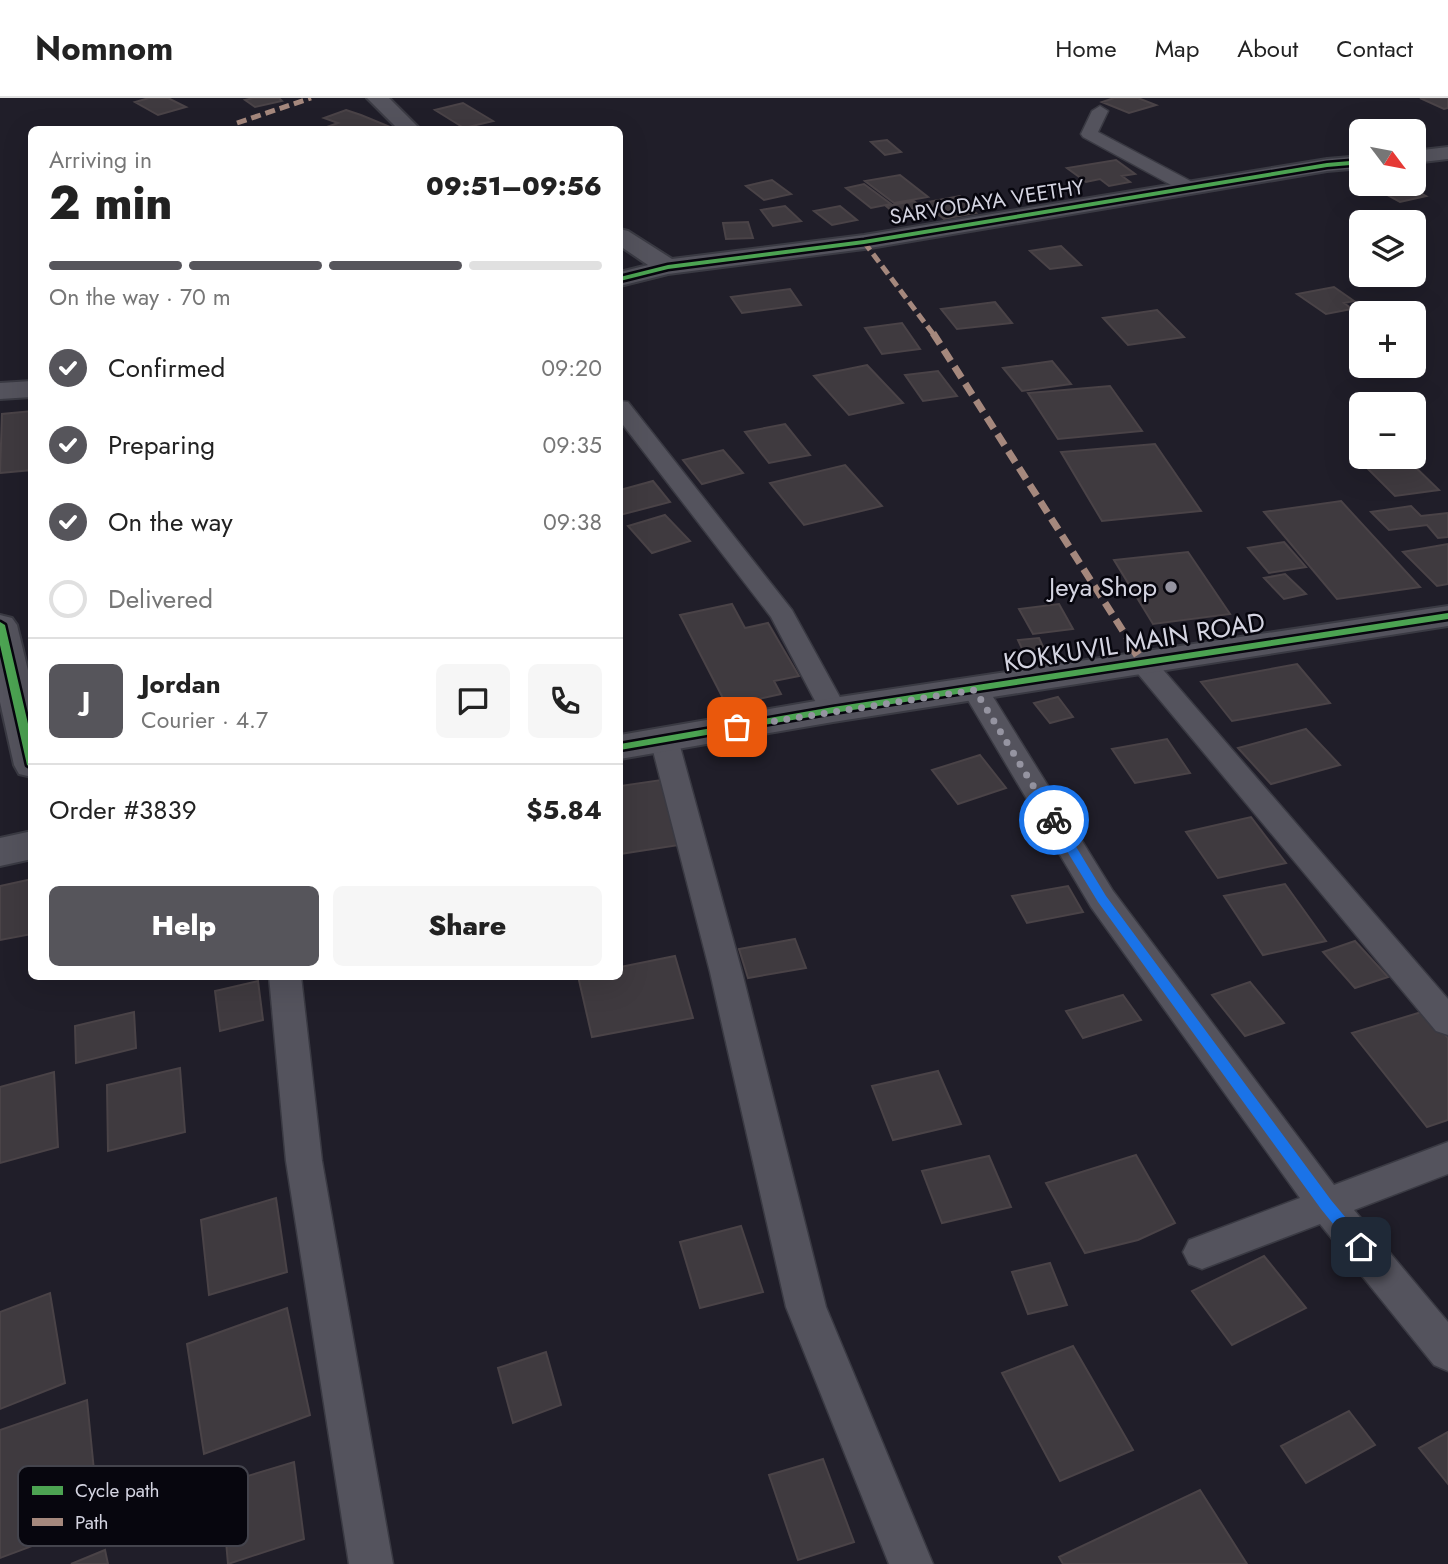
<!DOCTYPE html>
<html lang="en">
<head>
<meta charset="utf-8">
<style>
  body { margin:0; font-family:Jost,sans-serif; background:#f6f6f6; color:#222; height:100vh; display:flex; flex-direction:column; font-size:26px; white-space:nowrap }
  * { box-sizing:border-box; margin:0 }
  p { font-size:23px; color:#767676 }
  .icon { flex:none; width:38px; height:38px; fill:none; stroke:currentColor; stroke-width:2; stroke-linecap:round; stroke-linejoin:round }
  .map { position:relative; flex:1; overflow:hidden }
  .sheet { position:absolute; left:28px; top:28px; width:595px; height:854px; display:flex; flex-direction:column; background:#fff; border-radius:10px; box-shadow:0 7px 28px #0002 }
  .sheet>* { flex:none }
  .needle { width:46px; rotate:122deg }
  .buttons { position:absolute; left:1349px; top:21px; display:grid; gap:14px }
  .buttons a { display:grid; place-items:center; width:77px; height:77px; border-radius:10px; background:#fff; box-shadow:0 7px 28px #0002; font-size:35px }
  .pin { position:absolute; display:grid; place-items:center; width:60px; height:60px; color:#fff; margin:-30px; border-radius:14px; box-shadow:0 4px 10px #0006 }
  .courier { position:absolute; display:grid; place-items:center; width:70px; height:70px; margin:-35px; border:5px solid #1a73e8; border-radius:50%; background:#fff; color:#222; box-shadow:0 2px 9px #0007 }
  .overview em { font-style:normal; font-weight:800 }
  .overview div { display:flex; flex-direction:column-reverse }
  .overview { display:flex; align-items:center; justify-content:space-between; height:119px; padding:0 21px }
  h1 { font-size:46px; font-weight:800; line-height:52px }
  .bar { display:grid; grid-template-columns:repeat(4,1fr); gap:10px 7px; align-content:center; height:84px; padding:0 21px }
  .bar i { height:9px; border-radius:5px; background:#e0e0e0 }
  .bar .active { background:#56555b }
  .bar p { grid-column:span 4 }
  .line { display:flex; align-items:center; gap:18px; padding:0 21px; border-top:2px solid #e0e0e0 }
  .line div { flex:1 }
  .round { display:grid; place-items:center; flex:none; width:74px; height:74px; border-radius:10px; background:#f6f6f6 }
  ol { padding:0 21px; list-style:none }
  li { display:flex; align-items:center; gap:21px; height:77px }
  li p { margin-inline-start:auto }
  li .icon { padding:7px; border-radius:50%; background:#56555b; color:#fff; stroke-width:4 }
  li:last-child { color:#767676 }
  li i { width:38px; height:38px; border:4px solid #e0e0e0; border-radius:50% }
  .action { display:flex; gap:14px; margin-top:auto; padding:14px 21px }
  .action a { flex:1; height:80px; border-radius:10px; background:#56555b; color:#fff; font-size:28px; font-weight:800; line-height:80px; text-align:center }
  .action a+a { background:#f6f6f6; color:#222 }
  header { display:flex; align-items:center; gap:42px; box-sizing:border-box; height:98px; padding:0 35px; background:#fff; border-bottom:2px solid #e0e0e0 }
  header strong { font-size:33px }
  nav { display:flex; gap:38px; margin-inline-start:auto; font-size:24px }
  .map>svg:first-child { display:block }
</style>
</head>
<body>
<header>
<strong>Nomnom</strong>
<nav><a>Home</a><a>Map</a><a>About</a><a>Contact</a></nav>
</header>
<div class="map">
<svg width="1448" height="1466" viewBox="0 0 1448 1466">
  <rect width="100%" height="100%" fill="#201e29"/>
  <!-- building -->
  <path fill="#3f3a3f" stroke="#4a4347" stroke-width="2" d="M149,0H168L186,9L158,17L135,4Z
    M253,0H279L282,3L255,9L245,2Z
    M1114,0H1138L1156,7L1129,15L1102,4Z
    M1420,0H1448V10L1444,11Z
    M463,5L493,23L464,30L435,12Z
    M346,12L361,17L390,29L333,32L327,29L338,25L324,20Z
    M887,42L901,54L885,57L871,44Z
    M1116,62L1135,76L1122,78L1130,84L1109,88L1100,81L1086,84L1067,70Z
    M900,77L928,99L894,105L865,83Z
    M772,82L791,96L764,102L746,88Z
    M864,86L891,106L871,110L846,90Z
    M1404,86L1426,98L1400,104L1378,92Z
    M960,98L973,109L935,117L923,105Z
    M914,103L921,109L893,114L886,108Z
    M785,108L801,123L773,128L761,112Z
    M840,108L857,122L832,127L814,113Z
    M971,111L976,115L944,121L939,117Z
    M748,124L753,140L726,141L723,125Z
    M1061,148L1081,167L1050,171L1030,153Z
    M1334,189L1354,203L1344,205L1352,211L1326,216L1297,196Z
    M790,191L801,207L742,215L731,199Z
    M995,204L1012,225L957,231L941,211Z
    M1157,212L1184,239L1128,247L1103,220Z
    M902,225L920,251L882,256L865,230Z
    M1052,263L1071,286L1022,293L1003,270Z
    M867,267L903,305L849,317L814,278Z
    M938,273L957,298L923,303L905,277Z
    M1110,288L1142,333L1058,341L1028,295Z
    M32,313V372L0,375L2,316Z
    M785,326L810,357L769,365L745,334Z
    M1155,346L1201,413L1102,423L1061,354Z
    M723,352L743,375L702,386L683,362Z
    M1407,361L1439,392L1395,398L1364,367Z
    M845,367L882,408L804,427L770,385Z
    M653,383L670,404L620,417V392Z
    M1341,403L1420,489L1337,501L1264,414Z
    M1411,408L1421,418L1448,415V439L1438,440L1427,427L1389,432L1371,414Z
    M665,417L690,443L652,455L628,428Z
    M1284,444L1306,469L1269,475L1248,450Z
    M1448,446V486L1437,488L1403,454Z
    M1188,454L1230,516L1153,526L1114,462Z
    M1285,476L1306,496L1284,501L1264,480Z
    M732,506L745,530L768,525L799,578L774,583L781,596L727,608L680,517Z
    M1059,506L1073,531L1033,536L1019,511Z
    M1039,540L1044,551L1023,553L1018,542Z
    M1297,566L1330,605L1232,623L1201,584Z
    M1058,599L1073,619L1050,625L1034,605Z
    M1306,631L1340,667L1271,686L1238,650Z
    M1167,641L1190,675L1135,685L1112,651Z
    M980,657L1006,690L958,706L932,672Z
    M661,682L679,747L620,756V688Z
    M1251,719L1286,765L1218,780L1186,734Z
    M32,781V836L0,842V788Z
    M1285,786L1326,843L1263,857L1224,798Z
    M1068,788L1083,814L1027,825L1012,798Z
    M795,841L806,870L748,880L739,851Z
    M1355,843L1388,879L1355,890L1323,854Z
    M675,858L693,920L592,939L578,878H620V869Z
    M258,883L263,922L220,933L215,893Z
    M1250,884L1284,925L1245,938L1212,897Z
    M1123,897L1141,922L1083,940L1066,913Z
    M1425,913L1448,940V1022L1427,1029L1352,935Z
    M134,914L136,950L76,965L75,928Z
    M180,970L185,1034L108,1053L107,987Z
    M938,973L961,1026L893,1042L872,988Z
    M54,974L58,1049L0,1065V989Z
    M1136,1057L1175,1125L1138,1142L1085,1155L1046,1085Z
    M989,1058L1011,1109L942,1125L922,1073Z
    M276,1100L287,1174L209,1197L201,1122Z
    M741,1128L763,1194L700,1210L680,1144Z
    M1264,1158L1306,1210L1232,1247L1192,1193Z
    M1050,1165L1067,1207L1028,1216L1012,1174Z
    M50,1195L65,1285L0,1311V1214Z
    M287,1210L310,1317L204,1356L187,1246Z
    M1073,1248L1133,1352L1060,1383L1002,1275Z
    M546,1254L561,1307L513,1325L498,1270Z
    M87,1302L99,1423L0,1460V1332Z
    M1349,1313L1375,1347L1306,1385L1281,1348Z
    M1448,1334V1386L1419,1350Z
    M823,1361L854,1444L798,1462L769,1377Z
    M294,1364L304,1441L228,1466L221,1386Z
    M1200,1392L1247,1466H1063L1059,1459Z
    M105,1452L108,1466H71Z"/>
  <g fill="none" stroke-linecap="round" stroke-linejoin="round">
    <defs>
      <path id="lane" d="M1100,8L1108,13L1098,34L1196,86L1199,90L1196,94H1184L1083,39L1081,36L1092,13Z
        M620,303L628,304L792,512L847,612L843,618L833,621L823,618L771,519L620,323Z
        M1143,557L1152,559L1448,901V937L1436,933L1134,571L1130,565L1134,559Z
        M975,583L985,586L1113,793L1334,1087L1448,1044V1076L1354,1112L1448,1224V1273L1434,1267L1320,1126L1202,1171L1189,1166L1183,1154L1189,1142L1300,1100L1091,809L962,592L965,586Z
        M664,632L674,634L678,641L742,874L826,1209L933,1466H889L786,1209L710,874L650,641L654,634Z
        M269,878H301L322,1063L393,1466H349L286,1063Z"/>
      <path id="street" d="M367,0H389L421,32H399Z
        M1448,49V61L1414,65V53Z
        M1362,58V70L1327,73L864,151L668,176L620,188V174L648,167L620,148V131L628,133L672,161L864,137L1327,61Z
        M32,283V299L0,301V285Z
        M1448,508V528L833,624L620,661V637L833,600Z
        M0,517L12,520L17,527L32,589V679L19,676L14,667L0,604Z
        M32,733V761L0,768V740Z"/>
    </defs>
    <!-- lane casing -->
    <use href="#lane" stroke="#3a3a43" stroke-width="3"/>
    <!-- street casing -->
    <use href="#street" stroke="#3a3a43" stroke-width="4"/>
    <!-- lane -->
    <use href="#lane" fill="#54535d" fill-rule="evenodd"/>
    <!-- street -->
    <use href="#street" fill="#54535d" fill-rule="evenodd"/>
    <!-- quiet-far2 -->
    <path stroke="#a5887d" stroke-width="5" stroke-dasharray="10 5" stroke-linecap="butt" d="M237,25L311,0
      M864,144L934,237"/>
    <!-- quiet-far1 -->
    <path stroke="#a5887d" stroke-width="7" stroke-dasharray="13 7" stroke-linecap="butt" d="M933,235L1130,544"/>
    <!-- quiet -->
    <path stroke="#a5887d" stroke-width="9" stroke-dasharray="18 9" stroke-linecap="butt" d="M1128,542L1143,565"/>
    <defs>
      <path id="cycleway" d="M1362,62V66L1327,69L864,146L668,171L620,183V179L668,167L864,142L1327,65Z
        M1448,515V521L833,615L620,652V646L833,609Z
        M0,524L5,527L32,643V670L27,667L0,547Z"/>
    </defs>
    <!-- cycleway casing -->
    <use href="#cycleway" stroke="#07060e" stroke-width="5"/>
    <!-- cycleway -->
    <use href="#cycleway" fill="#4ca352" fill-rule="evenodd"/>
  </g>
  <!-- route -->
  <path fill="#1a73e8" d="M1054,718L1058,719L1106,798L1331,1102L1366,1144L1368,1149L1366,1153H1355L1321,1111L1098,804L1048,722Z"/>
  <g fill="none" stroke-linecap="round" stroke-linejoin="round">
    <!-- done -->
    <path stroke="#9594a1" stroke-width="7" stroke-dasharray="0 12.6" d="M737,629L975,592L1054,722"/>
  </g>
  <!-- markers -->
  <circle fill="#9594a1" stroke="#07060e" stroke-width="2.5" cx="1171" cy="489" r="7"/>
  <g text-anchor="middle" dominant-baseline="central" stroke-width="5" stroke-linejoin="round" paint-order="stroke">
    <!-- far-street labels -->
    <g font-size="21" fill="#d4d4e1" stroke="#07060e">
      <text transform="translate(987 104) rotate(-9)">SARVODAYA VEETHY</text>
    </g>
    <!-- poi labels -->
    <g font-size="26" fill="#d4d4e1" stroke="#07060e" text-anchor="end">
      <text x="1157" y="489">Jeya Shop</text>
    </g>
    <!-- street labels -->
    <g font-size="26" fill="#d4d4e1" stroke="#07060e">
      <text transform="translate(1134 544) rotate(-9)">KOKKUVIL MAIN ROAD</text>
    </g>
  </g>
  <!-- legend -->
  <rect x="18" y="1368" width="230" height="80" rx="10" fill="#07060e" stroke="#44444d" stroke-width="2"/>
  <rect x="32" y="1388" width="31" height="9" fill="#4ca352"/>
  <rect x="32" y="1420" width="31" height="8" fill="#a5887d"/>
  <g font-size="19" fill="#d4d4e1">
    <text x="75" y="1399">Cycle path</text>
    <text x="75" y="1431">Path</text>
  </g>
</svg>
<div class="buttons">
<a><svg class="needle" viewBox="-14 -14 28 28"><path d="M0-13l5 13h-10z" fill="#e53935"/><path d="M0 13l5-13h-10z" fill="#767676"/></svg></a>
<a><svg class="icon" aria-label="layers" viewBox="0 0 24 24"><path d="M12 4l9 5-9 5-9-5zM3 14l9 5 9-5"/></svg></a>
<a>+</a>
<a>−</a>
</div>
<div class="pin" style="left:737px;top:629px;background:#ea580c"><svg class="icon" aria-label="bag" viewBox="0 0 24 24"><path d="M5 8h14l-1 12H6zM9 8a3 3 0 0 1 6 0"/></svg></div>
<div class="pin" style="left:1361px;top:1149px;background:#1f2937"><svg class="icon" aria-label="home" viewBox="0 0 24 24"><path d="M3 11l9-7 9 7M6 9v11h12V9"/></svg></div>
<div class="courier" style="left:1054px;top:722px"><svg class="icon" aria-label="bike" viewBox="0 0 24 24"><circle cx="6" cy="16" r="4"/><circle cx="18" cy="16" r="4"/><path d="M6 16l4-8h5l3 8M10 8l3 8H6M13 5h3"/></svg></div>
<section class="sheet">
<div class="overview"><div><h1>2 min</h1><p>Arriving in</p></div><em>09:51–09:56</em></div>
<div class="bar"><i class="active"></i><i class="active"></i><i class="active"></i><i></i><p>On the way · 70 m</p></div>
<ol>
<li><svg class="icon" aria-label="check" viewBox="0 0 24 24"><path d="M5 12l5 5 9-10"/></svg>Confirmed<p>09:20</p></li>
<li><svg class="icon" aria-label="check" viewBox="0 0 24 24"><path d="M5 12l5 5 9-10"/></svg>Preparing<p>09:35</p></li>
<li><svg class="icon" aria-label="check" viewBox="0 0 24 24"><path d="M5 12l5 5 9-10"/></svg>On the way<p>09:38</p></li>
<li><i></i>Delivered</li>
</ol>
<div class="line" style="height:126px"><b class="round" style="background:#56555b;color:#fff">J</b><div><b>Jordan</b><p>Courier · 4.7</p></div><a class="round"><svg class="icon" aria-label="chat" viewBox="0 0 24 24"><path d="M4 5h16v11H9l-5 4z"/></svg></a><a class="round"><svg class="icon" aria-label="phone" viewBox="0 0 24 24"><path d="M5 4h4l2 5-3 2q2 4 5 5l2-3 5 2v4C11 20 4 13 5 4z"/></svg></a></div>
<div class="line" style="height:91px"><div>Order #3839</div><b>$5.84</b></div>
<div class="action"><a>Help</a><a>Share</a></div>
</section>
</div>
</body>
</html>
